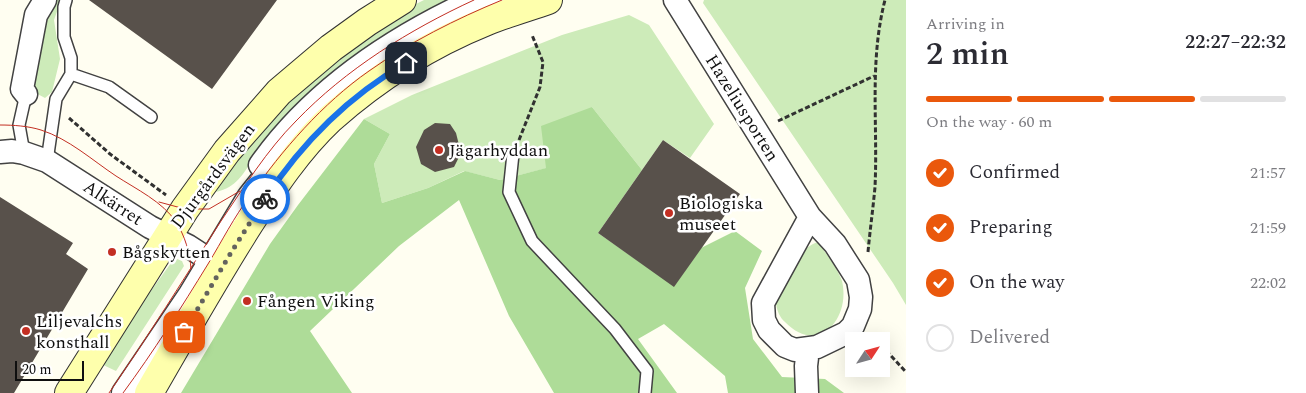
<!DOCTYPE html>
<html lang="en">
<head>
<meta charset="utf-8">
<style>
  body { margin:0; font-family:Spectral,serif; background:#f7f7f7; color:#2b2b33; height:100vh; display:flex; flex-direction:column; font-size:19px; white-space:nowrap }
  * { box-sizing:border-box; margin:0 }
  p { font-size:16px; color:#7c7c81 }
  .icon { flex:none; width:28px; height:28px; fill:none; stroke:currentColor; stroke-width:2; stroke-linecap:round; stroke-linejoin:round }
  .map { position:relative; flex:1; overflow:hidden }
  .panel { display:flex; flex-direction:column; background:#fff; width:400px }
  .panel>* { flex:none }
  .needle { width:32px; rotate:54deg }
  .fabs { position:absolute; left:845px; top:332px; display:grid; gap:10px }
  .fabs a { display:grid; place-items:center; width:45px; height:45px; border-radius:0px; background:#fff; box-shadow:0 5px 20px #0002; font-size:25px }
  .scale { position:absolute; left:15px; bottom:12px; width:69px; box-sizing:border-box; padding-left:5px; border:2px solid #0f0f0f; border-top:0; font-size:14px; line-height:18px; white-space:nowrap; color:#0f0f0f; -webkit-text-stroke:4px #fff; paint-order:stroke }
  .pin { position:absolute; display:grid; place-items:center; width:42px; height:42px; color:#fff; margin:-21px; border-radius:10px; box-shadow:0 2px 8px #0006 }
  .courier { position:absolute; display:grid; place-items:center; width:50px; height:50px; margin:-25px; border:4px solid #1a73e8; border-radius:50%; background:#fff; color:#222; box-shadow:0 1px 6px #0007 }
  .headline em { font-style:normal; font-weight:600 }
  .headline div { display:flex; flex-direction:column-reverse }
  .headline { display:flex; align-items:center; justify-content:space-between; height:85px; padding:0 20px }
  h1 { font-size:32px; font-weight:600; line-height:38px }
  .bar { display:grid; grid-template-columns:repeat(4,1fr); gap:8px 5px; align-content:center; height:60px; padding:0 20px }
  .bar i { height:6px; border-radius:4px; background:#e1e1e2 }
  .bar .on { background:#ea580c }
  .bar p { grid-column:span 4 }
  ol { padding:0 20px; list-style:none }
  li { display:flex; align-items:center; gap:15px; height:55px }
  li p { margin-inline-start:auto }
  li .icon { padding:5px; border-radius:50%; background:#ea580c; color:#fff; stroke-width:4 }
  li:last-child { color:#7c7c81 }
  li i { width:28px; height:28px; border:2px solid #e1e1e2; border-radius:50% }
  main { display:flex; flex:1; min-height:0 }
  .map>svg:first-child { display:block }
</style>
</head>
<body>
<main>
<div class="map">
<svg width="906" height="393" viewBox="0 0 906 393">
  <rect width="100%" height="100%" fill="#fffef1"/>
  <!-- green -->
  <path fill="#cdebb9" d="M50,0H61L54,20L60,59L52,92L45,98L32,91L37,74L41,16Z
    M424,0H455L254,158C242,175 237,187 216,192L243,148L297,91L398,13Z
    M704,0H906V305L893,283L703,3Z
    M629,15L649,25L714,124L690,158L663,140L642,170L592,107L547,168L500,180L464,171L428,188L382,203L374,164L390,134L364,119L412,95L562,35Z
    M818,242C825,252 838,269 842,281C851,319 818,356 785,322C780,318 776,309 776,302C776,292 784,283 789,275C797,262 803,246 818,242Z
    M177,259L182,261L184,266L116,371L99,363L158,281L171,263Z"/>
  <!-- forest -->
  <path fill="#aedc98" d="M592,107L642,170L598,233L674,286L701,248L735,231L762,251L745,288L753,339L782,377L825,379L844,393H728L725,376L664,324L638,339L677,393H554L509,316L459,200L399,246L310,331L352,393H181L270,244L298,205L364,119L390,134L374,164L382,203L428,188L465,171L500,180L546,168L541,126Z"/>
  <!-- building -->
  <path fill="#58514b" d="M89,0H277L212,89Z
    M435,123L450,124L456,133L461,153L454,167L435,172L421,164L416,147L424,130Z
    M663,140L740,194L674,287L598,233Z
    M0,197L73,243L66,254L88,269L14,393H0Z"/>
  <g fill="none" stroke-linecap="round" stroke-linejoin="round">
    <defs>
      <path id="lane" d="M71,74L109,87L151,117
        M24,153L19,125L26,94
        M513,154L509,192L532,241L615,329L647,371L645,393
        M47,161L56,99L71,74V58L64,37V7L66,0"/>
      <path id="street" d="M675,0L810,217L835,244L858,280L861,297L860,309L853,326L846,333L817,347L795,350L785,346L769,330L764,320L763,303L810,217
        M463,17L502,0
        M26,94L22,89L36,15L45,0
        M0,152L12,151L24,153L47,161L150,227L188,246L222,268
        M260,165C313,90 391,38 474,0
        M123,393L190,294L249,196L280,157
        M807,393L806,366L808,349"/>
      <path id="secondary" d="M69,393L185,209L227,151L279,92L331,48L367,22L402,0
        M149,393C182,336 214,279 249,224C273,187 298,149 330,119C376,78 430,44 487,21C507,13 528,7 548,0"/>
    </defs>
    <!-- lane casing -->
    <use href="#lane" stroke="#424242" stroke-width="14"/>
    <!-- street casing -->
    <use href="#street" stroke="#424242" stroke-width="25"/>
    <!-- secondary casing -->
    <use href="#secondary" stroke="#313131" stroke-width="30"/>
    <!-- path -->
    <path stroke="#313131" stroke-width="3" stroke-dasharray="5 2.5" stroke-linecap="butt" d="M69,118L110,154L166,195
      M778,121L874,76
      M519,140L540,87L543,62L532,35
      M868,252C870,230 873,209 875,187C878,124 869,62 885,0
      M873,336L878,341
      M881,345L906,372"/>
    <!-- lane -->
    <use href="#lane" stroke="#fff" stroke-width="11"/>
    <!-- street -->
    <use href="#street" stroke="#fff" stroke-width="22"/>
    <!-- secondary -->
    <use href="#secondary" stroke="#feffac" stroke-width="28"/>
    <!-- tram -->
    <path stroke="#c32f23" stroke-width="1" d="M0,125C14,125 28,126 41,130C69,139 92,160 116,176C136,189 163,202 176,222C185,236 190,253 191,269
      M159,202L185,209H209L240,191
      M109,393C148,337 184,278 221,221C244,187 267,150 296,121C346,69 409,30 474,0
      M123,393C154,351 181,308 208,264C222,241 234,217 250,196C282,150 323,103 369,71C410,42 456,19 502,0"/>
  </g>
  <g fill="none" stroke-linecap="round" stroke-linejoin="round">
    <!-- done -->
    <path stroke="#63635e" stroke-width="5" stroke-dasharray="0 9" d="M184,332L232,251L265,199"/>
    <!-- route -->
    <path stroke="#1a73e8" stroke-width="6" d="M265,199C301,144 349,96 406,63"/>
  </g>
  <!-- markers -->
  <g fill="#c32f23" stroke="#fff" stroke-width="2">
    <circle cx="439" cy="150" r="5"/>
    <circle cx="669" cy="213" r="5"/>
    <circle cx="112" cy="252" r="5"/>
    <circle cx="247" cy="301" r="5"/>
    <circle cx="26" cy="331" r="5"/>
  </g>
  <g text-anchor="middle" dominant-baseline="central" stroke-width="5" stroke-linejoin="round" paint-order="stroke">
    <!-- street labels -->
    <g font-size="18" fill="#0f0f0f" stroke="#fff">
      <text transform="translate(742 108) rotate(58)">Hazeliusporten</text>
      <text transform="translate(213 176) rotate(-53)">Djurgårdsvägen</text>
      <text transform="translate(113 203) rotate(33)">Alkärret</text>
    </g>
    <!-- poi labels -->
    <g font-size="18" fill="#0f0f0f" stroke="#fff" text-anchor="start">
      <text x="449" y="150">Jägarhyddan</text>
      <text x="679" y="203">Biologiska<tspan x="679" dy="21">museet</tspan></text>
      <text x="122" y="252">Bågskytten</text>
      <text x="257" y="301">Fången Viking</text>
      <text x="36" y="321">Liljevalchs<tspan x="36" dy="21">konsthall</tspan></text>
    </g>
  </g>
</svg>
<div class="fabs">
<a><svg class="needle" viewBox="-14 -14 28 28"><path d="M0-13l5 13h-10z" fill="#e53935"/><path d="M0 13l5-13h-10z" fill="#7c7c81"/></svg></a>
</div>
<div class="scale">20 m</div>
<div class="pin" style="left:184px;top:332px;background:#ea580c"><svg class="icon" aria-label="bag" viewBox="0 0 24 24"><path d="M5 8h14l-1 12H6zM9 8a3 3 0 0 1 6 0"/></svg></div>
<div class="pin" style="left:406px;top:63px;background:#1f2937"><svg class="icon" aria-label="home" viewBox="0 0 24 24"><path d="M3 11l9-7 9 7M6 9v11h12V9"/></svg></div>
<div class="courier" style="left:265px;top:199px"><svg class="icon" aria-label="bike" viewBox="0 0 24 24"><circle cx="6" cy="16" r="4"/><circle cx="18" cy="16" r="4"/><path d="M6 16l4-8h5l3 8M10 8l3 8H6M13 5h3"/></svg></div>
</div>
<section class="panel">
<div class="headline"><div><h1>2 min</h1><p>Arriving in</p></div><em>22:27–22:32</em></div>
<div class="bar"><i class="on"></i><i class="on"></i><i class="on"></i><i></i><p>On the way · 60 m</p></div>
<ol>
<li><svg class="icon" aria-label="check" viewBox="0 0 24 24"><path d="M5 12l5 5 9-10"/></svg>Confirmed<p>21:57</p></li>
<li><svg class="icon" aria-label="check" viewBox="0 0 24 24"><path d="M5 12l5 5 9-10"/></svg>Preparing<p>21:59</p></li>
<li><svg class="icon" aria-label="check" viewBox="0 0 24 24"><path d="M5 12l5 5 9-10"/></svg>On the way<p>22:02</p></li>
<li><i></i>Delivered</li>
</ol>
</section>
</main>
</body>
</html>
